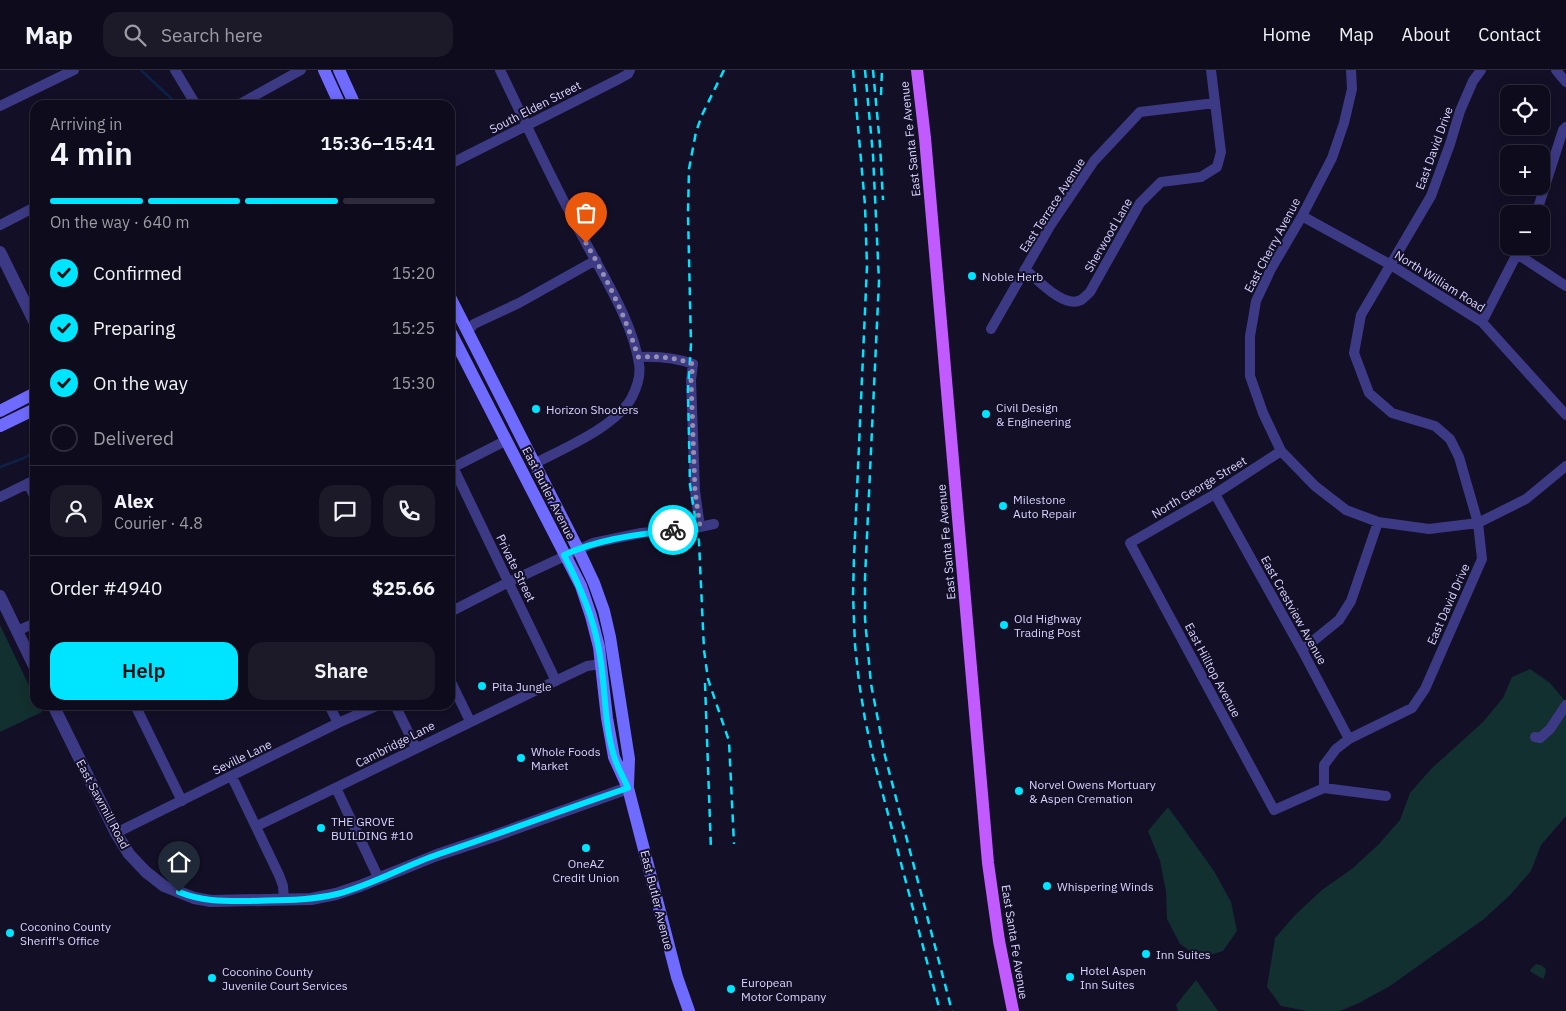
<!DOCTYPE html>
<html lang="en">
<head>
<meta charset="utf-8">
<style>
  body { margin:0; font-family:"IBM Plex Sans",sans-serif; background:#1c1929; color:#f1f3f6; height:100vh; display:flex; flex-direction:column; font-size:19px; white-space:nowrap }
  * { box-sizing:border-box; margin:0 }
  p { font-size:16px; color:#9b9ba3 }
  .icon { flex:none; width:28px; height:28px; fill:none; stroke:currentColor; stroke-width:2; stroke-linecap:round; stroke-linejoin:round }
  .map { position:relative; flex:1; overflow:hidden }
  .details { position:absolute; left:30px; top:30px; width:425px; height:610px; display:flex; flex-direction:column; background:#0e0b1c; border-radius:15px; box-shadow:0 2px 12px #0003,0 0 0 1px #2e2b3b }
  .details>* { flex:none }
  .controls { position:absolute; left:1500px; top:15px; display:grid; gap:10px }
  .controls a { display:grid; place-items:center; width:50px; height:50px; border-radius:10px; background:#0e0b1c; box-shadow:0 2px 12px #0003,0 0 0 1px #2e2b3b; font-size:25px }
  .pin { position:absolute; display:grid; place-items:center; width:42px; height:42px; color:#fff; margin:-51px -21px; border-radius:50% 50% 50% 0; rotate:-45deg; box-shadow:0 0 5px #0007 }
  .pin .icon { rotate:45deg }
  .courier { position:absolute; display:grid; place-items:center; width:50px; height:50px; margin:-25px; border:4px solid #00e5ff; border-radius:50%; background:#fff; color:#222; box-shadow:0 1px 6px #0007 }
  .summary em { font-style:normal; font-weight:600 }
  .summary div { display:flex; flex-direction:column-reverse }
  .summary { display:flex; align-items:center; justify-content:space-between; height:85px; padding:0 20px }
  h1 { font-size:32px; font-weight:600; line-height:38px }
  .bar { display:grid; grid-template-columns:repeat(4,1fr); gap:8px 5px; align-content:center; height:60px; padding:0 20px }
  .bar i { height:6px; border-radius:4px; background:#2e2b3b }
  .bar .on { background:#00e5ff }
  .bar p { grid-column:span 4 }
  .line { display:flex; align-items:center; gap:12px; padding:0 20px; border-top:1px solid #2e2b3b }
  .line div { flex:1 }
  .round { display:grid; place-items:center; flex:none; width:52px; height:52px; border-radius:15px; background:#1c1929 }
  ol { padding:0 20px; list-style:none }
  li { display:flex; align-items:center; gap:15px; height:55px }
  li p { margin-inline-start:auto }
  li .icon { padding:5px; border-radius:50%; background:#00e5ff; color:#111; stroke-width:4 }
  li:last-child { color:#9b9ba3 }
  li i { width:28px; height:28px; border:2px solid #2e2b3b; border-radius:50% }
  .cta { display:flex; gap:10px; margin-top:auto; padding:10px 20px }
  .cta a { flex:1; height:58px; border-radius:15px; background:#00e5ff; color:#111; font-size:20px; font-weight:600; line-height:58px; text-align:center }
  .cta a+a { background:#1c1929; color:#f1f3f6 }
  header { display:flex; align-items:center; gap:30px; box-sizing:border-box; height:70px; padding:0 25px; background:#0e0b1c; border-bottom:1px solid #2e2b3b }
  header strong { font-size:24px }
  nav { display:flex; gap:28px; margin-inline-start:auto; font-size:18px }
  .search { width:350px; height:45px; background:#1c1929; display:flex; align-items:center; gap:12px; box-sizing:border-box; padding:0 18px; border-radius:15px; color:#9b9ba3; font-size:19px }
  .map>svg:first-child { display:block }
</style>
</head>
<body>
<header>
<strong>Map</strong>
<div class="search"><svg class="icon" aria-label="search" viewBox="0 0 24 24"><circle cx="10" cy="10" r="6"/><path d="M15 15l6 6"/></svg>Search here</div>
<nav><a>Home</a><a>Map</a><a>About</a><a>Contact</a></nav>
</header>
<div class="map">
<svg width="1566" height="941" viewBox="0 0 1566 941">
  <rect width="100%" height="100%" fill="#130f26"/>
  <!-- green -->
  <path fill="#12302f" d="M0,555L35,628V635H38L42,642L0,662Z
    M1530,599L1550,613L1566,632V746L1541,775L1531,801L1510,825L1484,849L1390,916L1359,933L1340,941H1307L1281,936L1267,917L1275,868L1296,844L1322,820L1353,798L1379,774L1400,750L1410,723L1431,699L1483,652L1503,628L1512,607Z
    M1168,737L1214,801L1231,832L1237,861L1223,881L1200,888L1180,874L1167,849L1166,821L1160,791L1148,761Z
    M1536,894L1541,895L1546,899L1545,905L1543,909L1531,902L1530,900Z
    M1196,910L1218,941H1178L1176,935Z"/>
  <g fill="none" stroke-linecap="round" stroke-linejoin="round">
    <!-- stream -->
    <path stroke="#0c2248" stroke-width="2.5" d="M141,0L178,35
      M0,397L24,388L35,381"/>
    <!-- minor -->
    <path stroke="#3d3a85" stroke-width="10" d="M175,0L196,35
      M500,0C528,58 555,117 586,173C605,209 633,253 639,294C641,305 637,317 632,327C616,357 564,378 534,394
      M1351,0L1352,19L1344,53L1332,88L1302,146L1271,199L1256,231L1253,249L1250,266V306L1263,343L1281,381L1315,416L1346,440L1378,452L1429,459L1478,453L1526,429L1566,396
      M1556,0L1566,12
      M238,35L301,0
      M0,36L74,0
      M450,94L619,9L628,4L630,0
      M1536,144L1563,60L1566,57
      M1302,146L1391,195L1482,252L1566,345
      M0,155L35,137
      M1517,184L1566,216
      M1025,199C1038,210 1064,239 1081,230C1084,228 1088,224 1090,222L1140,133L1161,112L1201,107L1217,97L1221,82L1211,0
      M1482,252L1521,176
      M991,259L1050,156L1094,91L1140,42L1215,33
      M467,262L474,254L519,233L596,190
      M638,287C657,286 674,287 693,294L691,310L695,421L700,457
      M1281,381L1215,424L1130,473L1274,740L1324,718L1386,726
      M453,397L556,611
      M450,399L505,371
      M28,413L35,428
      M1215,424L1302,580L1349,669
      M0,427L35,410
      M450,542L509,512L593,473L641,463L700,457L714,454
      M17,561L35,553
      M1302,580L1339,550L1351,531L1378,452
      M450,610L470,651
      M135,635L182,731
      M329,635L338,653
      M395,635L416,678
      M1535,667L1540,668L1550,659L1566,635
      M232,707L279,805L283,816L284,830
      M336,718L379,809
      M1324,718V695L1336,679L1349,669L1412,638L1425,619L1482,489L1478,453L1459,387L1450,369L1435,356L1392,343L1369,323L1354,283L1361,245L1431,126L1450,74L1460,41L1473,11L1481,0
      M257,756L549,614L587,596L601,594
      M116,763L338,653L379,635"/>
    <!-- tertiary -->
    <path stroke="#3d3a85" stroke-width="12" d="M0,182L35,253
      M0,526L35,598
      M53,635L116,763L129,784L146,802L164,816L194,828L211,831L311,829L336,824L360,816L437,785L494,766L628,718"/>
    <!-- secondary -->
    <path stroke="#6f6bff" stroke-width="12" d="M324,0L340,35
      M339,0L355,35
      M450,227L578,479L594,513L604,541L610,567L629,689L628,715
      M450,261L581,516L591,546L599,577L607,648L614,687L628,718L677,907L689,941
      M0,341L35,323
      M0,356L35,339"/>
    <!-- primary -->
    <path stroke="#c25bff" stroke-width="12" d="M917,0L925,68L988,793L999,871L1013,941"/>
    <!-- rail -->
    <path stroke="#00e5ff" stroke-width="2.5" stroke-dasharray="8 6" stroke-linecap="butt" d="M724,0L702,45L696,62L689,99L688,144L691,274L688,320L690,415L699,472L704,580L708,609L729,671L734,774
      M853,0L865,135L867,196L854,488L853,525L855,575L859,612L865,649L873,687L940,941
      M865,0L873,85L879,211L865,508V549L871,614L885,686L952,941
      M873,0L880,75L883,130
      M881,25L882,0
      M705,613L711,780"/>
  </g>
  <g fill="none" stroke-linecap="round" stroke-linejoin="round">
    <!-- done -->
    <path stroke="#948fb3" stroke-width="5" stroke-dasharray="0 9" d="M586,173C607,209 626,247 638,287C657,286 674,287 693,294L691,310L695,421L700,457L673,460"/>
    <!-- route -->
    <path stroke="#00e5ff" stroke-width="6" d="M179,822C203,832 225,831 250,831C279,830 308,831 337,824C372,815 404,796 439,784C502,763 565,739 628,718C624,708 617,697 614,686C603,650 606,611 598,575C592,543 579,514 564,485C599,469 635,465 673,460"/>
  </g>
  <!-- markers -->
  <g fill="#00e5ff" stroke="#130f26" stroke-width="2">
    <circle cx="972" cy="206" r="5"/>
    <circle cx="536" cy="339" r="5"/>
    <circle cx="986" cy="344" r="5"/>
    <circle cx="1003" cy="436" r="5"/>
    <circle cx="1004" cy="555" r="5"/>
    <circle cx="482" cy="616" r="5"/>
    <circle cx="521" cy="688" r="5"/>
    <circle cx="1019" cy="721" r="5"/>
    <circle cx="321" cy="758" r="5"/>
    <circle cx="586" cy="778" r="5"/>
    <circle cx="1047" cy="816" r="5"/>
    <circle cx="10" cy="863" r="5"/>
    <circle cx="1146" cy="884" r="5"/>
    <circle cx="1070" cy="907" r="5"/>
    <circle cx="212" cy="908" r="5"/>
    <circle cx="731" cy="919" r="5"/>
  </g>
  <g text-anchor="middle" dominant-baseline="central" stroke-width="4" stroke-linejoin="round" paint-order="stroke">
    <!-- street labels -->
    <g font-size="12" fill="#d9d4ff" stroke="#130f26">
      <text transform="translate(535 37) rotate(-27)">South Elden Street</text>
      <text transform="translate(910 69) rotate(-96)">East Santa Fe Avenue</text>
      <text transform="translate(1434 78) rotate(-70)">East David Drive</text>
      <text transform="translate(1052 135) rotate(-57)">East Terrace Avenue</text>
      <text transform="translate(1108 165) rotate(-60)">Sherwood Lane</text>
      <text transform="translate(1272 175) rotate(-62)">East Cherry Avenue</text>
      <text transform="translate(1440 211) rotate(32)">North William Road</text>
      <text transform="translate(1199 417) rotate(-31)">North George Street</text>
      <text transform="translate(549 423) rotate(63)">East Butler Avenue</text>
      <text transform="translate(946 472) rotate(-95)">East Santa Fe Avenue</text>
      <text transform="translate(516 498) rotate(64)">Private Street</text>
      <text transform="translate(1448 534) rotate(-66)">East David Drive</text>
      <text transform="translate(1294 540) rotate(61)">East Crestview Avenue</text>
      <text transform="translate(1213 600) rotate(62)">East Hilltop Avenue</text>
      <text transform="translate(395 674) rotate(-27)">Cambridge Lane</text>
      <text transform="translate(242 687) rotate(-26)">Seville Lane</text>
      <text transform="translate(103 734) rotate(62)">East Sawmill Road</text>
      <text transform="translate(657 830) rotate(76)">East Butler Avenue</text>
      <text transform="translate(1015 872) rotate(81)">East Santa Fe Avenue</text>
    </g>
    <!-- poi labels -->
    <g font-size="12" fill="#d9d4ff" stroke="#130f26" text-anchor="start">
      <text x="982" y="206">Noble Herb</text>
      <text x="996" y="337">Civil Design<tspan x="996" dy="14">&amp; Engineering</tspan></text>
      <text x="546" y="339">Horizon Shooters</text>
      <text x="1013" y="429">Milestone<tspan x="1013" dy="14">Auto Repair</tspan></text>
      <text x="1014" y="548">Old Highway<tspan x="1014" dy="14">Trading Post</tspan></text>
      <text x="492" y="616">Pita Jungle</text>
      <text x="531" y="681">Whole Foods<tspan x="531" dy="14">Market</tspan></text>
      <text x="1029" y="714">Norvel Owens Mortuary<tspan x="1029" dy="14">&amp; Aspen Cremation</tspan></text>
      <text x="331" y="751">THE GROVE<tspan x="331" dy="14">BUILDING #10</tspan></text>
      <text x="586" y="793" text-anchor="middle">OneAZ<tspan x="586" dy="14">Credit Union</tspan></text>
      <text x="1057" y="816">Whispering Winds</text>
      <text x="20" y="856">Coconino County<tspan x="20" dy="14">Sheriff's Office</tspan></text>
      <text x="1156" y="884">Inn Suites</text>
      <text x="1080" y="900">Hotel Aspen<tspan x="1080" dy="14">Inn Suites</tspan></text>
      <text x="222" y="901">Coconino County<tspan x="222" dy="14">Juvenile Court Services</tspan></text>
      <text x="741" y="912">European<tspan x="741" dy="14">Motor Company</tspan></text>
    </g>
  </g>
</svg>
<div class="controls">
<a><svg class="icon" aria-label="locate" viewBox="0 0 24 24"><circle cx="12" cy="12" r="6"/><path d="M12 2v4M12 18v4M2 12h4M18 12h4"/></svg></a>
<a>+</a>
<a>−</a>
</div>
<div class="pin" style="left:586px;top:173px;background:#ea580c"><svg class="icon" aria-label="bag" viewBox="0 0 24 24"><path d="M5 8h14l-1 12H6zM9 8a3 3 0 0 1 6 0"/></svg></div>
<div class="pin" style="left:179px;top:822px;background:#1f2937"><svg class="icon" aria-label="home" viewBox="0 0 24 24"><path d="M3 11l9-7 9 7M6 9v11h12V9"/></svg></div>
<div class="courier" style="left:673px;top:460px"><svg class="icon" aria-label="bike" viewBox="0 0 24 24"><circle cx="6" cy="16" r="4"/><circle cx="18" cy="16" r="4"/><path d="M6 16l4-8h5l3 8M10 8l3 8H6M13 5h3"/></svg></div>
<section class="details">
<div class="summary"><div><h1>4 min</h1><p>Arriving in</p></div><em>15:36–15:41</em></div>
<div class="bar"><i class="on"></i><i class="on"></i><i class="on"></i><i></i><p>On the way · 640 m</p></div>
<ol>
<li><svg class="icon" aria-label="check" viewBox="0 0 24 24"><path d="M5 12l5 5 9-10"/></svg>Confirmed<p>15:20</p></li>
<li><svg class="icon" aria-label="check" viewBox="0 0 24 24"><path d="M5 12l5 5 9-10"/></svg>Preparing<p>15:25</p></li>
<li><svg class="icon" aria-label="check" viewBox="0 0 24 24"><path d="M5 12l5 5 9-10"/></svg>On the way<p>15:30</p></li>
<li><i></i>Delivered</li>
</ol>
<div class="line" style="height:90px"><a class="round"><svg class="icon" aria-label="person" viewBox="0 0 24 24"><circle cx="12" cy="8" r="4"/><path d="M4 21q1-7 8-7t8 7"/></svg></a><div><b>Alex</b><p>Courier · 4.8</p></div><a class="round"><svg class="icon" aria-label="chat" viewBox="0 0 24 24"><path d="M4 5h16v11H9l-5 4z"/></svg></a><a class="round"><svg class="icon" aria-label="phone" viewBox="0 0 24 24"><path d="M5 4h4l2 5-3 2q2 4 5 5l2-3 5 2v4C11 20 4 13 5 4z"/></svg></a></div>
<div class="line" style="height:65px"><div>Order #4940</div><b>$25.66</b></div>
<div class="cta"><a>Help</a><a>Share</a></div>
</section>
</div>
</body>
</html>
